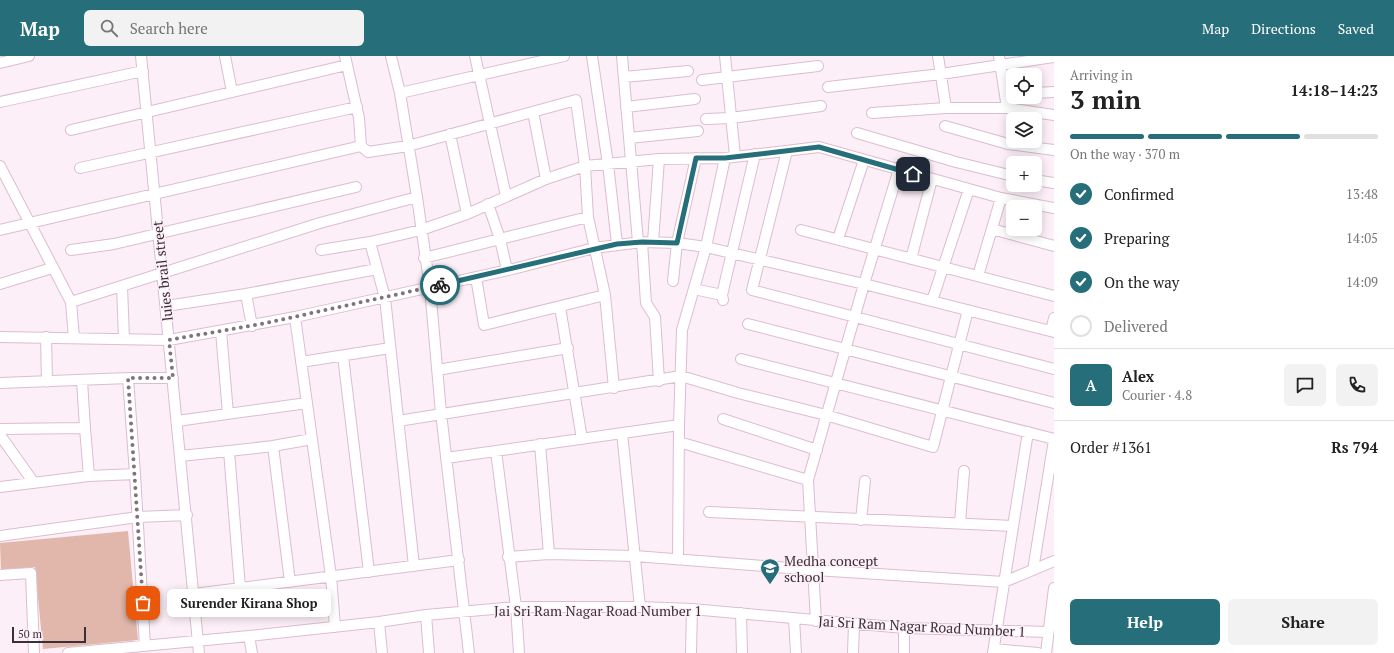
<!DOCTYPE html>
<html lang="en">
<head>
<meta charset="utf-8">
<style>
  body { margin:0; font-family:"PT Serif",serif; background:#f2f2f2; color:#222; height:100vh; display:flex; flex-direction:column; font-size:15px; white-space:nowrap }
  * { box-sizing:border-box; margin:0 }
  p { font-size:13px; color:#767676 }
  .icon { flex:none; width:22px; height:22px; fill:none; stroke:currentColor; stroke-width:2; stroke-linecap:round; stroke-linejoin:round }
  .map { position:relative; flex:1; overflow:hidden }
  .details { display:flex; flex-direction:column; background:#fff; width:340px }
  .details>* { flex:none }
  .fabs { position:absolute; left:1006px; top:12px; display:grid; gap:8px }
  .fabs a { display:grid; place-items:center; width:36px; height:36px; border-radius:6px; background:#fff; box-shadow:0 2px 10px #0003; font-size:20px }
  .scale { position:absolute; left:12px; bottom:10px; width:74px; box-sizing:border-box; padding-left:4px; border:2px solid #3c3037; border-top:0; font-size:11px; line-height:14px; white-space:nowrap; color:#3c3037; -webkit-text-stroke:3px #fdeff7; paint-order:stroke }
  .pin { position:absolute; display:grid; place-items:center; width:34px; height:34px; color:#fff; margin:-17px; border-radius:8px; box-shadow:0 2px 6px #0006 }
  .courier { position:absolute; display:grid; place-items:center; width:40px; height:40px; margin:-20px; border:3px solid #266e79; border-radius:50%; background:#fff; color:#222; box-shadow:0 1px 5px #0007 }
  .bubble { position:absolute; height:28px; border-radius:6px; background:#fff; box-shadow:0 2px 10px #0003; font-size:13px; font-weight:600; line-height:28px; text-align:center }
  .overview em { font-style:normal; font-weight:600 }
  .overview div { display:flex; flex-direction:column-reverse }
  .overview { display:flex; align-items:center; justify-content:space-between; height:68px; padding:0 16px }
  h1 { font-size:26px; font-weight:600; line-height:30px }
  .bar { display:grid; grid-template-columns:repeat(4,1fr); gap:6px 4px; align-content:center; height:48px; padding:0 16px }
  .bar i { height:5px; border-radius:3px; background:#e0e0e0 }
  .bar .selected { background:#266e79 }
  .bar p { grid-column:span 4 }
  .line { display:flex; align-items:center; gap:10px; padding:0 16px; border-top:1px solid #e0e0e0 }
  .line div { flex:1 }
  .round { display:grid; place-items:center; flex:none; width:42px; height:42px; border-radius:6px; background:#f2f2f2 }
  ol { padding:0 16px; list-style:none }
  li { display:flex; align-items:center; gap:12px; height:44px }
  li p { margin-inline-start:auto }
  li .icon { padding:4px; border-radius:50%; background:#266e79; color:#fff; stroke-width:4 }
  li:last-child { color:#767676 }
  li i { width:22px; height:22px; border:2px solid #e0e0e0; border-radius:50% }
  .button { display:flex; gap:8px; margin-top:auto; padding:8px 16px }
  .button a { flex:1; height:46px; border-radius:6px; background:#266e79; color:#fff; font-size:16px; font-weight:600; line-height:46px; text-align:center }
  .button a+a { background:#f2f2f2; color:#222 }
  header { display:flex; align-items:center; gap:24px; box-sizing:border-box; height:56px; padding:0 20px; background:#266e79; color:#fff }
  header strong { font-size:19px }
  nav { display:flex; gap:22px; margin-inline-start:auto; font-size:14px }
  .search { width:280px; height:36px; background:#f2f2f2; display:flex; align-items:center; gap:10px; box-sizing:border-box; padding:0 14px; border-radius:6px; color:#767676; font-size:15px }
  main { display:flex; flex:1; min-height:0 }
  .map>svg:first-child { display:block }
</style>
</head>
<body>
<header>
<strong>Map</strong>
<div class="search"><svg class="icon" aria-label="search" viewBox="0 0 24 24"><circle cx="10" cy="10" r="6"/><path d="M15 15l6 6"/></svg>Search here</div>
<nav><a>Map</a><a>Directions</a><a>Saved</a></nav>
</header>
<main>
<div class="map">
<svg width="1054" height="597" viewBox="0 0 1054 597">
  <rect width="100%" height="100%" fill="#fdeff7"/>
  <!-- green -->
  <path fill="#e2b7ab" d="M128,475L138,584L43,593L35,511L1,514L0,487Z"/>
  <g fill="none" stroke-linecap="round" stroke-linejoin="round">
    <defs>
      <path id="street" d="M141,0L199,597
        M225,0L232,36
        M345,0L359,62L361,90
        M391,0L400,37L417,141L430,232L441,357L469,597
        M475,0L506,140
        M592,0L608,108L617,188
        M622,0L638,186
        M725,0L735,100
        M938,0L946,52
        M999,0L1007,52
        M0,7L29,0
        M624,21L688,15
        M702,24L818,10
        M828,31L941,18L1054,1
        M400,37L564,0
        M1035,37L1054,36
        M0,46L143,15
        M626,51L695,43
        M533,56L546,123
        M872,57L946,52H1007L1054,59
        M706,63L731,62L821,50
        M945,70L1008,88L1054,94
        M71,74L347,9
        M857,77L956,106L1013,120
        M450,78L467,158
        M629,82L698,75
        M787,95L752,234L1054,313
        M0,110L71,246L74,282
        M80,112L357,51
        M1035,124L1054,127
        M488,148L500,183L507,214
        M992,173L1054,190
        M0,174L361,90L368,96L408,90L576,44L585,110L588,161L605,239L614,332
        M801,174L1054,240
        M838,183L864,104
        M370,186L385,242L414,510
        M642,186L646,247L655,261L659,325
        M653,186L659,103
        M71,194L114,188L356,131
        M321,194L370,186L421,174L467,158L546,123L585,110L659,103L725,102L819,91L1001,142L1054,152
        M424,202L588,161
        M911,203L932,123
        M978,220L1001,142
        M476,221L484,269L605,239
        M673,225L677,187L696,102
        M0,228L52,212
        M122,230L124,283
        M694,233L722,239
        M246,238L252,270
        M723,244L722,239L755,98
        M932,245L969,133
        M71,246L320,167L417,141
        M166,250L246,238L377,213
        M560,251L582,383
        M295,261L331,520L335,571
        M748,268L1054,347
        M221,275L228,358
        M1051,275L1054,262
        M0,281L169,284L295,261L513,213L594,192L642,186L677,187L706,191L864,228L1054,276
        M46,281L47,326
        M343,300L369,516
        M741,303L1054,383
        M301,306L390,292
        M437,314L568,292
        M82,325L85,372
        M0,327L128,322H173
        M723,363L817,394
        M177,365L307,347
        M398,365L681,320L738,337L826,359L933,391L968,254
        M0,373L85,372L89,420
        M622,377L640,551
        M0,379L34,427
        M679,386L808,424
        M540,388L549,498
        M229,395L273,390
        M496,395L516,551L519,597
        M180,400L229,395L240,532
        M446,402L679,369
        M135,418L145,590
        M0,431L89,420L135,418L128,322
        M709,456L1013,470
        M861,464L865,425
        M960,467L964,415
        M0,480L138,461L187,459
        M508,501L549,498L635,500L815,514L1004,526L1054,505
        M678,503L679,369L682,274L706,191L725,102
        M1033,514L1054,384
        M0,519L31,517L34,597
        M290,526L273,390L312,383
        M194,538L459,504
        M741,557L742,597
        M426,559L429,597
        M794,562L796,597
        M816,565L808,424L864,228L899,113
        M379,566L382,597
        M904,572V597
        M249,580L252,597
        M994,593L1038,597
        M68,597L249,580L379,566L426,559L516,551H640L692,553L904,572L1048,576
        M691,597L692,553
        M853,597L854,568
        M993,597L1028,376
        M1046,597L1054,532"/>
    </defs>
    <!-- street casing -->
    <use href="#street" stroke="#dcbdcf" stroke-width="12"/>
    <!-- street -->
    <use href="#street" stroke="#fff" stroke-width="10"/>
  </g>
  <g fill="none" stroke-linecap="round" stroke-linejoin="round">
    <!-- done -->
    <path stroke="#80737a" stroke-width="4" stroke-dasharray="0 7.2" d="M143,547L128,322H173L169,284L266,267L440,229"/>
    <!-- route -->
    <path stroke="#266e79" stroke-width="5" d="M440,229L617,188L642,186L677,187L696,102H725L819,91L913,118"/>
  </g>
  <!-- icons -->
  <defs>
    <symbol id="school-pin" viewBox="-11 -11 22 30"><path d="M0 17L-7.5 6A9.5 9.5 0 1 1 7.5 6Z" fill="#266e79" stroke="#fdeff7"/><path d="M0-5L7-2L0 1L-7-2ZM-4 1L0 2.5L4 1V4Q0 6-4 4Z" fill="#fff"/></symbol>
  </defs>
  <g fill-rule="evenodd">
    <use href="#school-pin" x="759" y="501" width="22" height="30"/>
  </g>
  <g text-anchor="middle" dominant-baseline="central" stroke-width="3" stroke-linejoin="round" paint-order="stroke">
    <!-- street labels -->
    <g font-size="14" fill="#3c3037" stroke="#fdeff7">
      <text transform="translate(162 215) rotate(-96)">luies brail street</text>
      <text x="598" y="554">Jai Sri Ram Nagar Road Number 1</text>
      <text transform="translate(922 570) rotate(3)">Jai Sri Ram Nagar Road Number 1</text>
    </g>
    <!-- poi labels -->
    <g font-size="14" fill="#3c3037" stroke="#fdeff7" text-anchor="start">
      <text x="784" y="504">Medha concept<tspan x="784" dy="16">school</tspan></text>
    </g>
  </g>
</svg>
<div class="fabs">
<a><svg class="icon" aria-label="locate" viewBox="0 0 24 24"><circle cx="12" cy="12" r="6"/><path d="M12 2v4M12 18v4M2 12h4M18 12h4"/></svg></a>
<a><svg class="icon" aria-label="layers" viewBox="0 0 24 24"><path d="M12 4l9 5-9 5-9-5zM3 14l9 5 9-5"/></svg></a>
<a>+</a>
<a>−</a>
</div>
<div class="scale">50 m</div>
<div class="pin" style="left:143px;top:547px;background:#ea580c"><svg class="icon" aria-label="bag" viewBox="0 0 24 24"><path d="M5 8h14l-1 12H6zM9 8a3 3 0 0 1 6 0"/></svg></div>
<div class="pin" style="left:913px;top:118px;background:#1f2937"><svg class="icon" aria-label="home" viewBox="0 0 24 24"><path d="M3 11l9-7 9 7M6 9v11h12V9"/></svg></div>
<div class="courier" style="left:440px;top:229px"><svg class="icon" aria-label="bike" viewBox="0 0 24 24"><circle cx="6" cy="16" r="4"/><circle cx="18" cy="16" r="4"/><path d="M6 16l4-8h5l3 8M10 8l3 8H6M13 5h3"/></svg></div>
<div class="bubble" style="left:167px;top:533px;width:164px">Surender Kirana Shop</div>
</div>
<section class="details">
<div class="overview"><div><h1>3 min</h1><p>Arriving in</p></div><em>14:18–14:23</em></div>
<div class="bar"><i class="selected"></i><i class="selected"></i><i class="selected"></i><i></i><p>On the way · 370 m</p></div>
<ol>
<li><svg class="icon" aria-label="check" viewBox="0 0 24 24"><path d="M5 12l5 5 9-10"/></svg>Confirmed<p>13:48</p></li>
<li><svg class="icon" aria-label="check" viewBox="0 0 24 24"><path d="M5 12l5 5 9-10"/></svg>Preparing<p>14:05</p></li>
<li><svg class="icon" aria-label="check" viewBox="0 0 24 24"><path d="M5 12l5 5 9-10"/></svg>On the way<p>14:09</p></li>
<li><i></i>Delivered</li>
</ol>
<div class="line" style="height:72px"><b class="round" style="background:#266e79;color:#fff">A</b><div><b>Alex</b><p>Courier · 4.8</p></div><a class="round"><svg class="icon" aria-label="chat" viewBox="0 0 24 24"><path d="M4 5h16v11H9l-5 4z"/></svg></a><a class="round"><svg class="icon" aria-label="phone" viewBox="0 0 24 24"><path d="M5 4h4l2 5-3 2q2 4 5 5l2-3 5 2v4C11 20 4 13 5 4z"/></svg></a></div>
<div class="line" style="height:52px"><div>Order #1361</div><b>Rs 794</b></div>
<div class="button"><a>Help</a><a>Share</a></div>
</section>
</main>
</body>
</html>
